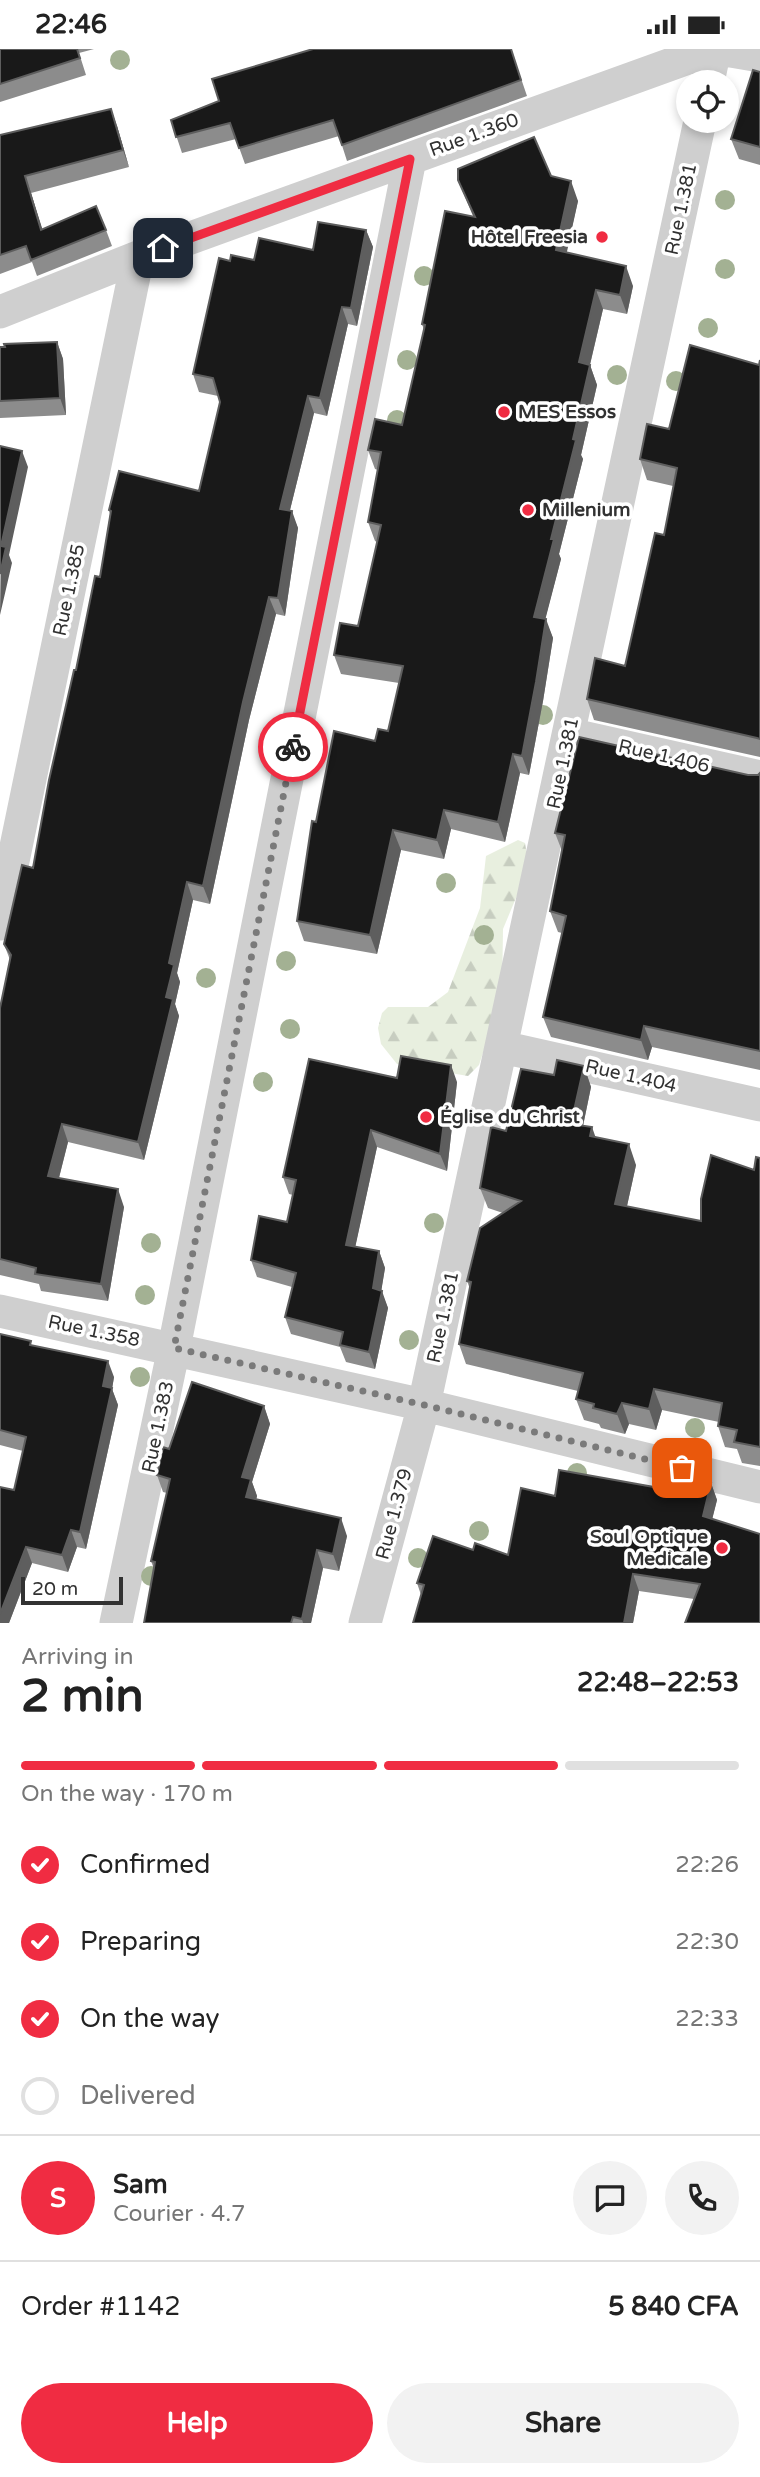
<!DOCTYPE html>
<html lang="en">
<head>
<meta charset="utf-8">
<style>
  body { margin:0; font-family:"Varela Round",sans-serif; background:#f2f2f2; color:#222; height:100vh; display:flex; flex-direction:column; font-size:26px; white-space:nowrap }
  * { box-sizing:border-box; margin:0 }
  p { font-size:23px; color:#767676 }
  .icon { flex:none; width:38px; height:38px; fill:none; stroke:currentColor; stroke-width:2; stroke-linecap:round; stroke-linejoin:round }
  .map { position:relative; height:1574px; overflow:hidden }
  .drawer { display:flex; flex-direction:column; background:#fff; flex:1 }
  .drawer>* { flex:none }
  .tools { position:absolute; left:676px; top:21px; display:grid; gap:14px }
  .tools a { display:grid; place-items:center; width:63px; height:63px; border-radius:50%; background:#fff; box-shadow:0 4px 10px #0003; font-size:35px }
  .scale { position:absolute; left:21px; bottom:18px; width:102px; box-sizing:border-box; padding-left:7px; border:4px solid #323232; border-top:0; font-size:19px; line-height:24px; white-space:nowrap; color:#323232; -webkit-text-stroke:5px #fff; paint-order:stroke }
  .pin { position:absolute; display:grid; place-items:center; width:60px; height:60px; color:#fff; margin:-30px; border-radius:14px; box-shadow:0 4px 10px #0006 }
  .courier { position:absolute; display:grid; place-items:center; width:70px; height:70px; margin:-35px; border:5px solid #f02c42; border-radius:50%; background:#fff; color:#222; box-shadow:0 2px 9px #0007 }
  .overview em { font-style:normal; font-weight:800 }
  .overview div { display:flex; flex-direction:column-reverse }
  .overview { display:flex; align-items:center; justify-content:space-between; height:119px; padding:0 21px }
  h1 { font-size:46px; font-weight:800; line-height:52px }
  .bar { display:grid; grid-template-columns:repeat(4,1fr); gap:10px 7px; align-content:center; height:84px; padding:0 21px }
  .bar i { height:9px; border-radius:5px; background:#e0e0e0 }
  .bar .current { background:#f02c42 }
  .bar p { grid-column:span 4 }
  .line { display:flex; align-items:center; gap:18px; padding:0 21px; border-top:2px solid #e0e0e0 }
  .line div { flex:1 }
  .round { display:grid; place-items:center; flex:none; width:74px; height:74px; border-radius:37px; background:#f2f2f2 }
  ol { padding:0 21px; list-style:none }
  li { display:flex; align-items:center; gap:21px; height:77px }
  li p { margin-inline-start:auto }
  li .icon { padding:7px; border-radius:50%; background:#f02c42; color:#fff; stroke-width:4 }
  li:last-child { color:#767676 }
  li i { width:38px; height:38px; border:4px solid #e0e0e0; border-radius:50% }
  .action { display:flex; gap:14px; margin-top:auto; padding:14px 21px }
  .action a { flex:1; height:80px; border-radius:42px; background:#f02c42; color:#fff; font-size:28px; font-weight:800; line-height:80px; text-align:center }
  .action a+a { background:#f2f2f2; color:#222 }
  .status { display:flex; justify-content:space-between; align-items:center; height:49px; padding:0 35px; background:#fff; direction:ltr }
  .status svg { height:19px; fill:currentColor }
  .map>svg:first-child { display:block }
</style>
</head>
<body>
<div class="status"><b>22:46</b><svg viewBox="0 0 49 12"><path d="M0 12V9h3v3zM5 12V6h3v6zM10 12V3h3v9zM15 12V0h3v12zM26 1h20v11H26zM47 4h2v5h-2z"/></svg></div>
<div class="map">
<svg width="760" height="1574" viewBox="0 0 760 1574">
  <defs>
    <pattern id="forest-firs" width="22" height="20" patternUnits="userSpaceOnUse" patternTransform="scale(1.75)"><rect width="22" height="20" fill="#e8efdf"/><path d="M5 1l3.5 6h-7zM16 11l3.5 6h-7z" fill="#c7cdc0"/></pattern>
  </defs>
  <rect width="100%" height="100%" fill="#fff"/>
  <!-- forest -->
  <path fill="url(#forest-firs)" d="M518,791L525,794L529,818L503,880L502,947L479,1016L468,1027L397,1015L381,995L378,979L382,964L388,958H428L448,943L480,859L486,807Z"/>
  <g fill="none" stroke-linecap="round" stroke-linejoin="round">
    <!-- street -->
    <path stroke="#cfcfcf" stroke-width="33" d="M719,0L760,7
      M708,33L715,0
      M0,263L138,208L713,0
      M569,685L760,728
      M0,875L138,208
      M502,998L760,1056
      M0,1262L424,1356L760,1438
      M116,1574L174,1299L410,110
      M365,1574L424,1356L700,72"/>
  </g>
  <!-- trees -->
  <g fill="#a3b193">
    <circle cx="120" cy="11" r="10"/>
    <circle cx="725" cy="151" r="10"/>
    <circle cx="725" cy="220" r="10"/>
    <circle cx="424" cy="227" r="10"/>
    <circle cx="708" cy="279" r="10"/>
    <circle cx="407" cy="311" r="10"/>
    <circle cx="617" cy="326" r="10"/>
    <circle cx="676" cy="332" r="10"/>
    <circle cx="397" cy="371" r="10"/>
    <circle cx="543" cy="666" r="10"/>
    <circle cx="446" cy="834" r="10"/>
    <circle cx="484" cy="886" r="10"/>
    <circle cx="286" cy="912" r="10"/>
    <circle cx="206" cy="929" r="10"/>
    <circle cx="290" cy="980" r="10"/>
    <circle cx="263" cy="1033" r="10"/>
    <circle cx="434" cy="1174" r="10"/>
    <circle cx="151" cy="1194" r="10"/>
    <circle cx="145" cy="1246" r="10"/>
    <circle cx="409" cy="1291" r="10"/>
    <circle cx="140" cy="1328" r="10"/>
    <circle cx="695" cy="1379" r="10"/>
    <circle cx="577" cy="1424" r="10"/>
    <circle cx="479" cy="1482" r="10"/>
    <circle cx="418" cy="1509" r="10"/>
    <circle cx="151" cy="1527" r="10"/>
  </g>
  <!-- wall -->
  <path fill="#8c8c8c" d="M0,0H94L79,4L86,26L0,53Z
    M313,0H511L527,47L347,112L339,87L245,115L236,90L182,104L171,71L219,52Z
    M760,23V116L739,110L731,90Z
    M117,77L129,118L31,144L42,180L106,181L112,197L37,227L32,213L0,225V86Z
    M551,127L578,152L566,204L633,237L627,265L603,260L590,316L597,336L581,406L583,410L559,505L561,510L545,570L553,589L543,652L529,726L520,724L505,793L451,780L444,810L401,801L377,905L304,892L297,872L316,773L375,692L388,682L399,634L341,625L334,606L358,577L377,493L375,492L368,473L378,421L375,420L368,401L402,376L424,281L422,275L473,167L458,131Z
    M366,181L373,198L357,277L348,275L327,367L314,364L290,461L298,479L285,567L276,565L249,671L210,855L193,851L177,924L180,933L175,955L179,967L144,1111L68,1093L59,1129L124,1158L108,1252L41,1242L39,1235L0,1226V959L10,911L4,895L33,819L76,621L100,528L110,465L109,461L199,442L220,353L218,347L199,343L193,325L230,212L254,211L313,201Z
    M57,293L63,310L66,366L0,369V298Z
    M760,311V708L594,671L587,650L625,617L664,486L673,437L647,431L640,410L669,380L759,316Z
    M760,724V1021L652,998L648,1011L551,988L543,968L562,884L558,883L550,862L562,802L555,784L748,726H758Z
    M584,1017L591,1038L583,1077L595,1088L636,1116L627,1157L701,1172L754,1121L760,1109V1417L742,1414L737,1400L725,1398L718,1377L719,1373L662,1361L656,1381L629,1375L625,1385L601,1379L599,1375L584,1371L576,1350L578,1342L466,1315L459,1295L470,1240L467,1232L503,1164L488,1159L480,1139L506,1082L554,1026Z
    M397,1029L457,1033L447,1122L377,1098L355,1198L379,1202L385,1219L381,1242L388,1259L375,1320L346,1313L340,1298L291,1285L285,1268L292,1238L257,1228L251,1211L287,1173L293,1146L289,1145L283,1128Z
    M0,1285L114,1328L112,1340L118,1356L86,1500L77,1498L68,1523L32,1514L9,1574L14,1441L23,1402L0,1396Z
    M264,1357L270,1375L252,1433L257,1447L256,1450L347,1487L339,1522L323,1519L311,1574H144L154,1520L151,1512L167,1444L163,1443L157,1426L169,1400Z
    M711,1434L717,1451L712,1470L760,1485L694,1550L639,1542L633,1574H413L421,1546L417,1534L473,1501L508,1506L555,1447Z"/>
  <!-- shaded-wall -->
  <path fill="#5e5e5e" d="M111,60L117,77L129,118L123,101Z
    M25,127L31,144L48,198L41,181Z
    M571,132L578,152L563,221L556,201Z
    M366,181L373,198L357,277L351,259Z
    M626,217L633,237L627,265L620,246Z
    M596,241L603,260L586,332L579,313Z
    M342,258L348,275L327,367L320,349Z
    M57,293L63,310L66,366L60,349Z
    M590,316L597,336L581,406L583,410L559,505L561,510L541,587L534,568Z
    M308,347L314,364L286,477L280,460Z
    M22,402L28,418L9,506L12,514L0,566L1,497Z
    M292,462L298,479L285,567L278,549Z
    M269,548L276,565L249,671L210,855L203,837L243,653Z
    M546,570L553,589L543,652L529,726L522,707Z
    M513,705L520,724L505,793L498,773Z
    M444,761L451,780L444,810L437,791Z
    M393,781L401,801L377,905L370,886Z
    M187,833L193,851L177,924L180,933L175,955L179,967L144,1111L138,1093L166,948L169,914Z
    M644,977L652,998L648,1011L641,991Z
    M451,1016L457,1033L447,1122L440,1105Z
    M584,1017L591,1038L579,1096L571,1075Z
    M62,1075L68,1093L55,1144L48,1127Z
    M592,1078L599,1098L590,1087Z
    M371,1081L377,1098L352,1213L346,1196Z
    M629,1095L636,1116L623,1175L615,1155Z
    M118,1140L124,1158L108,1252L101,1235Z
    M379,1202L385,1219L379,1256L373,1239Z
    M382,1242L388,1259L375,1320L369,1303Z
    M108,1312L114,1328L112,1340L118,1356L86,1500L80,1483L103,1337Z
    M654,1340L662,1361L656,1381L649,1360Z
    M622,1354L629,1375L625,1385L617,1365Z
    M264,1357L270,1375L252,1433L257,1447L253,1465L246,1448L242,1428Z
    M711,1434L717,1451L709,1483L703,1467Z
    M341,1469L347,1487L339,1522L333,1505Z
    M71,1481L77,1498L68,1523L62,1506Z
    M26,1498L32,1514L9,1574H0V1565Z
    M317,1501L323,1519L311,1574H303L302,1570Z
    M633,1525L639,1542L633,1574H624Z"/>
  <!-- building -->
  <path fill="#191919" stroke="#5e5e5e" stroke-width="2" d="M0,0H77L80,9L0,35Z
    M313,0H511L521,31L342,96L333,71L239,99L230,74L176,88L171,71L219,52L212,30Z
    M753,21L760,23V98L731,90Z
    M111,60L123,101L25,127L41,181L96,157L106,181L31,211L26,197L0,206V86Z
    M534,88L551,127L571,132L556,201L626,217L620,246L596,241L579,313L590,316L573,390L576,391L551,490H554L534,568L546,570L536,633L522,707L513,705L498,773L444,761L437,791L393,781L370,886L297,872L312,772L316,773L334,682L375,692L378,680L388,682L403,617L334,606L340,574L358,577L381,476L368,473L381,403L368,401L375,370L402,376L425,276L422,275L445,162L475,168L458,131V120Z
    M318,173L366,181L351,259L342,258L320,349L308,347L280,460L292,462L278,549L269,548L243,653L203,837L187,833L169,914L174,916L166,948L173,950L138,1093L62,1075L48,1127L118,1140L101,1235L35,1225L36,1219L0,1210V959L11,906L4,895L22,816L33,819L49,731L74,621H76L95,527L100,528L111,462L109,461L119,422L199,442L220,353L213,329L193,325L219,209L230,212L231,206L254,211L259,189L313,201Z
    M57,293L60,349L0,352V298H5L4,295Z
    M690,296L759,316L760,311V690L757,689L587,650L595,609L625,617L655,484L664,486L677,419L640,410L647,375L669,380Z
    M0,397L22,402L1,497L6,498L0,525Z
    M579,688L748,726H758L760,724V1002L644,977L641,991L543,968L566,867L550,862L565,786L555,784Z
    M401,1007L451,1016L440,1105L371,1081L346,1196L379,1202L373,1239L382,1242L369,1303L340,1296L343,1283L285,1268L296,1224L251,1211L259,1167L287,1173L296,1131L283,1128L309,1010L397,1029Z
    M557,1011L584,1017L571,1075L592,1078L590,1087L629,1095L615,1155L701,1172V1150L711,1106L754,1121L756,1108L760,1109V1398L734,1393L737,1381L718,1377L722,1354L654,1340L649,1360L622,1354L617,1365L593,1359L594,1355L576,1350L583,1324L459,1295L471,1233L467,1232L480,1179L521,1152L480,1139L491,1078L506,1082L521,1020L554,1026Z
    M0,1285L31,1292L30,1296L108,1312L103,1337L112,1339L80,1483L71,1481L62,1506L26,1498L0,1565V1438L14,1441L26,1388L0,1381Z
    M192,1333L264,1357L242,1428L251,1430L246,1448L341,1469L333,1505L317,1501L302,1570L293,1568L291,1574H144L155,1513L151,1512L170,1430L157,1426L163,1398L169,1400Z
    M559,1421L654,1438L659,1421L711,1434L703,1467L760,1485V1574H685L700,1535L633,1525L624,1574H413L424,1536L417,1534L433,1487L473,1501L475,1494L508,1506L521,1439L555,1447Z"/>
  <g fill="none" stroke-linecap="round" stroke-linejoin="round">
    <!-- done -->
    <path stroke="#7a7a7a" stroke-width="7" stroke-dasharray="0 12.6" d="M293,698L174,1299L424,1356L682,1419"/>
    <!-- route -->
    <path stroke="#f02c42" stroke-width="9" d="M163,199L410,110L293,698"/>
  </g>
  <!-- markers -->
  <g fill="#f02c42" stroke="#fff" stroke-width="2.5">
    <circle cx="602" cy="188" r="7"/>
    <circle cx="504" cy="363" r="7"/>
    <circle cx="528" cy="461" r="7"/>
    <circle cx="426" cy="1068" r="7"/>
    <circle cx="722" cy="1499" r="7"/>
  </g>
  <g text-anchor="middle" dominant-baseline="central" stroke-width="7" stroke-linejoin="round" paint-order="stroke">
    <!-- street labels -->
    <g font-size="19" fill="#323232" stroke="#fff">
      <text transform="translate(474 86) rotate(-20)">Rue 1.360</text>
      <text transform="translate(681 160) rotate(-78)">Rue 1.381</text>
      <text transform="translate(69 541) rotate(-78)">Rue 1.385</text>
      <text transform="translate(664 707) rotate(13)">Rue 1.406</text>
      <text transform="translate(563 714) rotate(-78)">Rue 1.381</text>
      <text transform="translate(631 1027) rotate(13)">Rue 1.404</text>
      <text transform="translate(443 1268) rotate(-78)">Rue 1.381</text>
      <text transform="translate(94 1282) rotate(12)">Rue 1.358</text>
      <text transform="translate(158 1378) rotate(-78)">Rue 1.383</text>
      <text transform="translate(394 1465) rotate(-75)">Rue 1.379</text>
    </g>
    <!-- poi labels -->
    <g font-size="19" font-weight="bold" fill="#323232" stroke="#fff" text-anchor="start">
      <text x="588" y="188" text-anchor="end">Hôtel Freesia</text>
      <text x="518" y="363">MES Essos</text>
      <text x="542" y="461">Millenium</text>
      <text x="440" y="1068">Église du Christ</text>
      <text x="708" y="1488" text-anchor="end">Soul Optique<tspan x="708" dy="22">Medicale</tspan></text>
    </g>
  </g>
</svg>
<div class="tools">
<a><svg class="icon" aria-label="locate" viewBox="0 0 24 24"><circle cx="12" cy="12" r="6"/><path d="M12 2v4M12 18v4M2 12h4M18 12h4"/></svg></a>
</div>
<div class="scale">20 m</div>
<div class="pin" style="left:682px;top:1419px;background:#ea580c"><svg class="icon" aria-label="bag" viewBox="0 0 24 24"><path d="M5 8h14l-1 12H6zM9 8a3 3 0 0 1 6 0"/></svg></div>
<div class="pin" style="left:163px;top:199px;background:#1f2937"><svg class="icon" aria-label="home" viewBox="0 0 24 24"><path d="M3 11l9-7 9 7M6 9v11h12V9"/></svg></div>
<div class="courier" style="left:293px;top:698px"><svg class="icon" aria-label="bike" viewBox="0 0 24 24"><circle cx="6" cy="16" r="4"/><circle cx="18" cy="16" r="4"/><path d="M6 16l4-8h5l3 8M10 8l3 8H6M13 5h3"/></svg></div>
</div>
<section class="drawer">
<div class="overview"><div><h1>2 min</h1><p>Arriving in</p></div><em>22:48–22:53</em></div>
<div class="bar"><i class="current"></i><i class="current"></i><i class="current"></i><i></i><p>On the way · 170 m</p></div>
<ol>
<li><svg class="icon" aria-label="check" viewBox="0 0 24 24"><path d="M5 12l5 5 9-10"/></svg>Confirmed<p>22:26</p></li>
<li><svg class="icon" aria-label="check" viewBox="0 0 24 24"><path d="M5 12l5 5 9-10"/></svg>Preparing<p>22:30</p></li>
<li><svg class="icon" aria-label="check" viewBox="0 0 24 24"><path d="M5 12l5 5 9-10"/></svg>On the way<p>22:33</p></li>
<li><i></i>Delivered</li>
</ol>
<div class="line" style="height:126px"><b class="round" style="background:#f02c42;color:#fff">S</b><div><b>Sam</b><p>Courier · 4.7</p></div><a class="round"><svg class="icon" aria-label="chat" viewBox="0 0 24 24"><path d="M4 5h16v11H9l-5 4z"/></svg></a><a class="round"><svg class="icon" aria-label="phone" viewBox="0 0 24 24"><path d="M5 4h4l2 5-3 2q2 4 5 5l2-3 5 2v4C11 20 4 13 5 4z"/></svg></a></div>
<div class="line" style="height:91px"><div>Order #1142</div><b>5 840 CFA</b></div>
<div class="action"><a>Help</a><a>Share</a></div>
</section>
</body>
</html>
